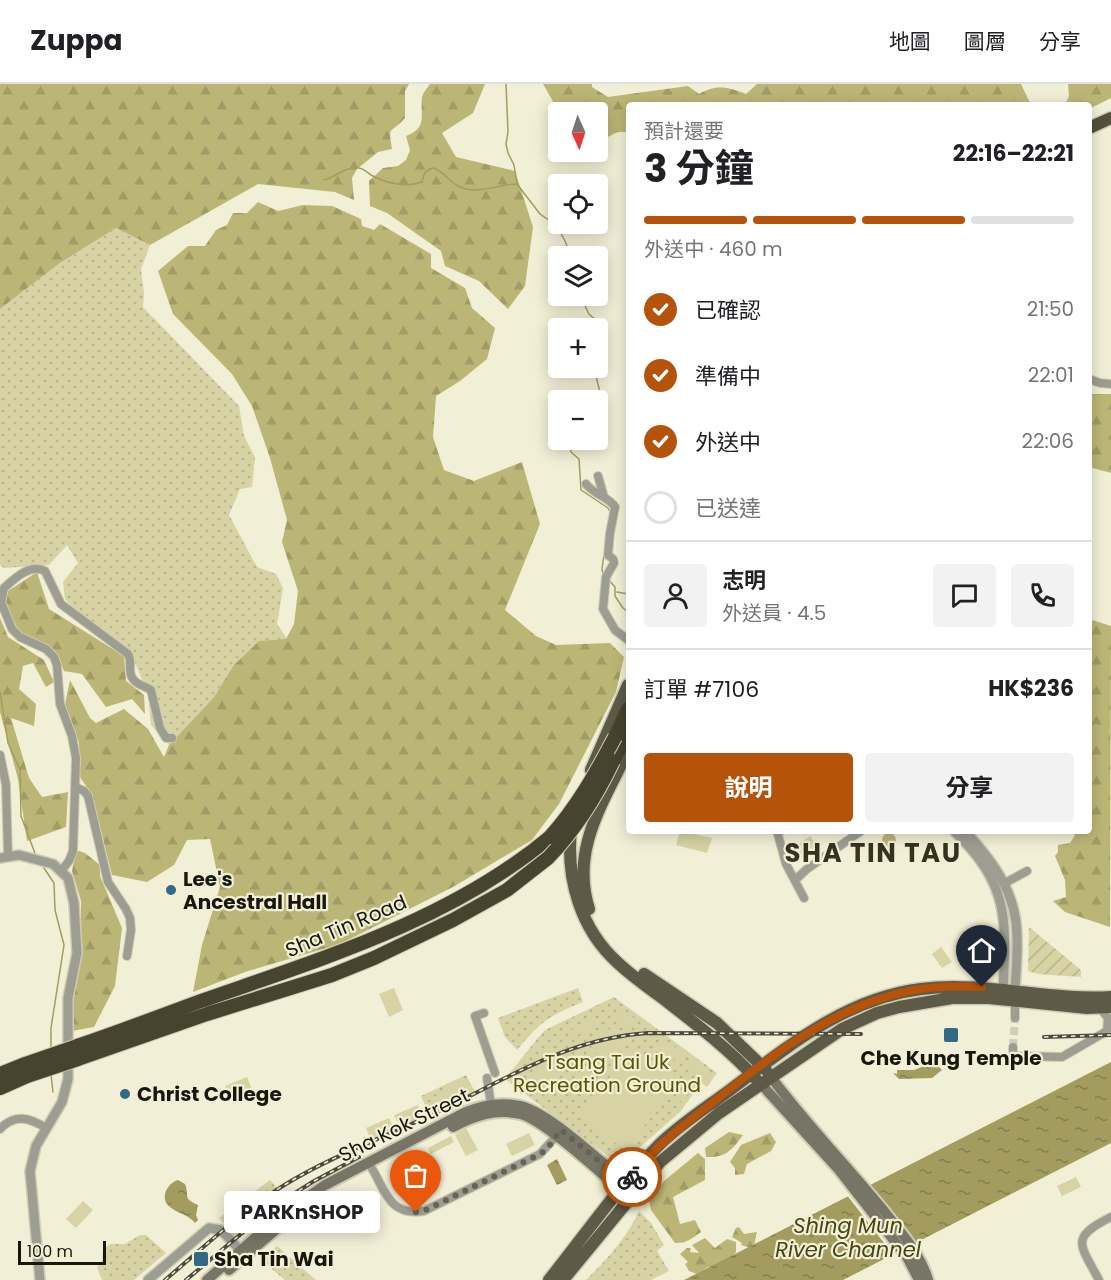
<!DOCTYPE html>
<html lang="zh-TW">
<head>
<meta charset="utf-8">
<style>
  body { margin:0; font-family:Poppins,"Noto Sans TC",sans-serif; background:#f2f2f2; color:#202124; height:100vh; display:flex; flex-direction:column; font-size:22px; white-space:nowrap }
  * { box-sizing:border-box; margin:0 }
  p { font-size:20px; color:#757577 }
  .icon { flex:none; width:33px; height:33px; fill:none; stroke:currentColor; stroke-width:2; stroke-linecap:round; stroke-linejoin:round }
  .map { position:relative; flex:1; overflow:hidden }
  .panel { position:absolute; left:626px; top:18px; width:466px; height:732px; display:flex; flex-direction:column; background:#fff; border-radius:6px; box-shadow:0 3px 15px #0003 }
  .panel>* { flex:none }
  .needle { width:39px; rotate:177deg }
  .fabs { position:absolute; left:548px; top:18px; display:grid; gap:12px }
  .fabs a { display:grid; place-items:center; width:60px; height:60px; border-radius:6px; background:#fff; box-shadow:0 3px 15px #0003; font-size:30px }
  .scale { position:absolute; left:18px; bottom:15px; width:88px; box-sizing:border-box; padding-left:6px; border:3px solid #18170e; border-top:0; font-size:16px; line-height:21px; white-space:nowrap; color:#18170e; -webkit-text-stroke:4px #f1efd5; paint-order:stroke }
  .pin { position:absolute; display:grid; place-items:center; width:51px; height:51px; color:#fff; margin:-62px -26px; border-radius:50% 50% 50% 0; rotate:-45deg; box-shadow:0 0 6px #0007 }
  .pin .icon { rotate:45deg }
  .courier { position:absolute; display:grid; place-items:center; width:60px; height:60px; margin:-30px; border:4px solid #b45309; border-radius:50%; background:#fff; color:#222; box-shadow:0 2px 8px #0007 }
  .bubble { position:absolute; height:42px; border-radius:6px; background:#fff; box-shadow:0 3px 15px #0003; font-size:20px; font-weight:700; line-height:42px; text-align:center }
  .overview em { font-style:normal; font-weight:700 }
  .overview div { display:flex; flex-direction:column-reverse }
  .overview { display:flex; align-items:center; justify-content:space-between; height:102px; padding:0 18px }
  h1 { font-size:39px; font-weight:700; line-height:45px }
  .bar { display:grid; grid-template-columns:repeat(4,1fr); gap:9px 6px; align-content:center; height:72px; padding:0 18px }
  .bar i { height:8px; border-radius:4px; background:#e0e0e0 }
  .bar .selected { background:#b45309 }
  .bar p { grid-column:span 4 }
  .line { display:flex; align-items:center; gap:15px; padding:0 18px; border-top:2px solid #e0e0e0 }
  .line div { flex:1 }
  .round { display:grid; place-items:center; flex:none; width:63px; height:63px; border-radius:6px; background:#f2f2f2 }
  ol { padding:0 18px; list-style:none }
  li { display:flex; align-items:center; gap:18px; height:66px }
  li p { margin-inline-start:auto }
  li .icon { padding:6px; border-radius:50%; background:#b45309; color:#fff; stroke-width:4 }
  li:last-child { color:#757577 }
  li i { width:33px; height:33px; border:3px solid #e0e0e0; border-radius:50% }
  .cta { display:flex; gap:12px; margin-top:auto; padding:12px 18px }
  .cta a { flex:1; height:69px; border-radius:6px; background:#b45309; color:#fff; font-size:24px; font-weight:700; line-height:69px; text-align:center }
  .cta a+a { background:#f2f2f2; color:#202124 }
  header { display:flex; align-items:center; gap:36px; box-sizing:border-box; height:84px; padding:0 30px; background:#fff; border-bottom:2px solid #e0e0e0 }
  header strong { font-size:28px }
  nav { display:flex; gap:33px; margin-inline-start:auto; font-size:21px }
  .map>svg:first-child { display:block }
</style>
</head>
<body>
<header>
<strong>Zuppa</strong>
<nav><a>地圖</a><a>圖層</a><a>分享</a></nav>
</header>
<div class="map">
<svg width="1111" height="1196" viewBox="0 0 1111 1196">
  <defs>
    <pattern id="grass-dots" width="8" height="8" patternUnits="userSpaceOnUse" patternTransform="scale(1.5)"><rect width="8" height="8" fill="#d7d3a5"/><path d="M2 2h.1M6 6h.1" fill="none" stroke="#b8b48d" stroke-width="1.8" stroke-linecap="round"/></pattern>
    <pattern id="forest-firs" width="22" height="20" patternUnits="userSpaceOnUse" patternTransform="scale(1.5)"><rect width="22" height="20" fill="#bcb676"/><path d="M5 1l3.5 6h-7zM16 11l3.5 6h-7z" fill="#a19c65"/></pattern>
    <pattern id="garden-furrows" width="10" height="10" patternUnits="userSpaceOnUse" patternTransform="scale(1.5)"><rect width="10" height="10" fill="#d7d3a5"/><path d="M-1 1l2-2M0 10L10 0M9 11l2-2" fill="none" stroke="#b8b48d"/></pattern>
    <pattern id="water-ripples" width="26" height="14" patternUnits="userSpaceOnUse" patternTransform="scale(1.5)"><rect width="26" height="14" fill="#a39c5e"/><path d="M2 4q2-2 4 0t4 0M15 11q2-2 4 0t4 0" fill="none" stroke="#847e4c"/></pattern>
  </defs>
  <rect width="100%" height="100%" fill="#f1efd5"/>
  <!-- grass -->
  <path fill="url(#grass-dots)" d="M116,144L150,161L141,185L144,210L143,223L239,322L244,352L255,373L252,403L240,405L229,431L257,483L276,490L283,504L277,540L287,555L233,582L214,613L169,661L151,641L148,610L131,569L90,541L65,515L63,498L78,479L67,461L49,481L4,484L0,481V225L60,179Z
    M578,904L583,918C549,932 541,937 517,966L505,953L498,934Z
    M614,913L717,989L707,1003L701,999L681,1027L620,1081L505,995L537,955L545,946Z
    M466,991L475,1008L431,1030L428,1028L421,1012Z
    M270,1096L283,1111L234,1152L219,1134Z
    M639,1127L651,1139L664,1161L657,1167L669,1187L651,1196H586C607,1175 626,1155 639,1127Z
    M140,1151H146L166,1169L134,1196H102L97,1183L102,1177L103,1166L110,1160H125Z
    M277,1162L316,1196H285L260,1175Z"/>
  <!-- forest -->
  <path fill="url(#forest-firs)" d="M0,0H409L405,7V34C390,51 388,40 392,65L378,68L357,85L352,94L354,116L335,108L258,100L150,161L116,144L60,179L0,225Z
    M430,0H485L473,29L442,49L456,73L515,87L533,143L525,202L508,225L479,197L445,182L441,167L387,129L370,122L369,97L383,84L398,82L406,76L410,66L406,52C428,44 420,31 422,13C423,9 427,4 430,0Z
    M543,0H592V3L608,13L688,2L699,10C717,0 728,3 746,10L757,0H1021L1031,21H628V48H618L597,58V28H559Z
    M1068,0H1111V14L1089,25V21H1065L1069,12Z
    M258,118L278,127L303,121L332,122L361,135L362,142L374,146L380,140L431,170V184L465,204L472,224L495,244L487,275L460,297L436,312L433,353L444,386L474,397L522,378L540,440L505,526L536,552L556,561L610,559L624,573L616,608L559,720L532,756L453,803L340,860L245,888L193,908L202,861L220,803L210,755L187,756L174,781L147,798L112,791L92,711L80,693L79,659L65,620L70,596L90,634L96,639L124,625L148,645L164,673L169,661L214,613L233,582L259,557L286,555L294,540L298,507L282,458L287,436L270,374L252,322L232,290L173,230L158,187L188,162H205L216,146L227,141L233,129H247Z
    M1089,310H1111V389L1089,383Z
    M37,488L49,525L124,572L126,597L144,611L145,630L132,615L106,623L82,590L64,587L56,568L19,548L5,520L8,507Z
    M0,534L8,553L44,576L54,598L46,603L33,579L23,582L19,605L36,620L34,642L11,634L29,694L42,713L68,708L66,743L27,757L18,695L0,628Z
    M1089,535L1111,542L1110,843L1065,828L1053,817L1066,813L1065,796L1055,772L1058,768V761L1070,759L1075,751L1068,747H1089V638L1092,637L1089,634Z
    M882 756a7 7 0 1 1 14 0a7 7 0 1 1-14 0Z
    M76,766L85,769L100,781V792L122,844L115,902L94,943L72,947V906L81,876V817L72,787Z
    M729,1048L743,1051C732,1066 726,1074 706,1073L705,1064Z
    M770,1049L776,1058L771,1067L747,1080L744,1090L735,1091V1084L730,1078L741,1061Z
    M698,1069L705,1075V1096L673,1113L680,1140L695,1136L701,1148C693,1154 685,1160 675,1159L651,1126L649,1116L664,1097Z
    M739,1143L744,1150L757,1148L754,1161L751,1164L741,1161L742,1159L732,1153L736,1144Z
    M705,1154L715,1164L727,1155L736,1158V1168L724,1182L708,1183L697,1190L689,1187L685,1180L688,1178L680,1170L687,1164H691L690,1168L699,1169L692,1161Z"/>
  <!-- garden -->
  <path fill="url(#garden-furrows)" d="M1029,843L1081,886V893L1038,890L1028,887Z"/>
  <!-- pitch -->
  <path fill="#d7d3a5" d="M680,747L712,754L707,769L676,761Z
    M810,752L817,763L801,774L794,763Z
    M941,863L952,878L942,884L932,870Z
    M394,904L403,926L389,933L379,910Z
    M620,924L637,936L632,944L614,932Z
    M592,935L596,943L576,952L572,943Z
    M606,943L626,957L619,968L599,953Z
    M597,954L618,969L610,979L590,965Z
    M666,956L683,969L677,977L660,964Z
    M632,962L679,995L626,1067L580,1034Z
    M589,966L609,981L602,991L582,976Z
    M546,975L559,984L542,1009L529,1000Z
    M692,975L710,988L704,996L686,984Z
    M247,993L254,1010L233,1020L225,1002Z
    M467,994L472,1005L448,1017L443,1005Z
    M689,997L695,1001L682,1018L676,1014Z
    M418,1021L423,1033L400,1043L394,1031Z
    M389,1034L395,1047L371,1057L366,1044Z
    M466,1044L478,1066L466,1072L455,1051Z
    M529,1049L535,1061L512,1072L506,1060Z
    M451,1052L454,1058L431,1070L428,1064Z
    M1076,1093L1081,1103L1062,1112L1057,1102Z
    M262,1104L274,1118L235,1149L224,1135Z
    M83,1117L93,1126L76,1144L66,1135Z"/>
  <!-- water -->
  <path fill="url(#water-ripples)" d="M934,978L942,986L932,994L899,995L893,989L897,990V986H914Z
    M1111,978V1059L843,1196H684Z
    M557,1075L567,1096L557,1101L547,1081Z
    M178,1096L185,1100C190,1113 182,1114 198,1121L196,1131L198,1136L195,1139C188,1130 178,1130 170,1123C159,1115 167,1099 178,1096Z"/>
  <!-- pier -->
  <path fill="#f1efd5" d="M869,1099L918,1161L895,1173L846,1110Z"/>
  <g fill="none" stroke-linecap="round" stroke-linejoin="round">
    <!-- stream -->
    <path stroke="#a39c5e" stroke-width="1.5" d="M506,0L508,48L506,60L508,69L514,81L517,100L540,130L557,142L565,157L571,172
      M324,96C336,93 345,82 359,84C364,85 367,88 371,91C385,99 407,104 422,98C424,91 424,86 433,84C444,87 450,99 460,103C478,111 499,100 517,100
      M580,212L589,230L599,239L600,245L601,275L596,292L601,313L597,321
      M569,356L571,368L579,375L581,406L608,424L610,428
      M603,490L602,485L604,471
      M608,495L615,503V512L623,524L628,528
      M617,508L628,510
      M0,608L8,659L20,686L21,732L36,772
      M42,781L54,799L55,826L64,861L51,944V965
      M51,991L53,1008"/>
    <!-- minor-tunnel -->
    <path stroke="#d0cfb7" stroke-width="8" stroke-dasharray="8 4" stroke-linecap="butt" d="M1013,963L1015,934"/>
    <defs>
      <path id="minor" d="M1089,295L1100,299L1111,300
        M598,392L604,413
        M586,400C594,411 608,412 615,423L610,449L608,471L613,475L614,479L606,493L603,525L615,546L628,556
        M0,671L6,701L8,772
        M75,703L84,707L88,712L108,798L126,825L130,834L131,846L127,872
        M777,747L786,780L804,814
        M62,786L69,777L73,767L76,674L72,652L60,620L57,581L54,573L46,565L20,553L12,545L1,518L4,504C14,495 30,479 45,487L61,520L128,570C133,579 127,588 133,595C137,601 145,602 151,606L160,644L166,654H172
        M795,796L807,785L861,747
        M1005,799L1027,787
        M484,929L475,932L495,989
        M1015,934V916
        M1013,963V970L1017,972L1062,973L1107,947L1108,934L1100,924
        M487,994L491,1020
        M0,1045C15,1029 30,1034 46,1044
        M368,1078C385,1103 387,1133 424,1127L540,1070L559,1049
        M1099,1196C1080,1160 1069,1154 1111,1133"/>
      <path id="tertiary" d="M954,747C1011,802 1006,837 1003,910
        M965,747C994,778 1017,810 1017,853C1018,873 1015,894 1015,914
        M0,774L19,771L53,780L68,794L74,819L77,869L68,914V995L62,1018L36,1062L30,1087L40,1196
        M148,1196L209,1144L221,1146L241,1167"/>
      <path id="secondary" d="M771,993C806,1040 847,1082 884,1127C901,1149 920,1169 928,1196
        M761,1000L839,1086L907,1173L919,1196
        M453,1043C474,1032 495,1024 520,1030C545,1036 607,1095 630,1114
        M229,1186L281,1141
        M207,1196L279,1133L325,1101L466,1028C483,1021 502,1018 520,1022C551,1029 609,1085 635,1107"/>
      <path id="primary" d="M591,686L628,601
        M571,745C566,794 580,845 618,879C633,893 649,904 665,916C696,940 730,966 756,995
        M589,825C570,765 604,718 628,666
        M644,890L717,939L766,986
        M549,1196C585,1151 618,1103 658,1062C679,1041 706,1024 730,1006C787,963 846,914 921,905C985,897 1047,917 1111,913
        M563,1196L660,1078L719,1029L842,945L877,929L899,923L952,914H989L1087,924L1111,923"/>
      <path id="trunk" d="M1089,44L1111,34"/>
      <path id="motorway" d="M615,653L628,625
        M613,677L628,647
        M77,962C119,948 160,932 201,917C321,875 451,836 550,753
        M78,975L207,930L332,891L374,874L453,836L507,806L548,774
        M0,990L25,980
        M0,1004L27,992"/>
    </defs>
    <!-- minor casing -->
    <use href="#minor" stroke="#ceccb5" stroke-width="10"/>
    <!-- tertiary casing -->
    <use href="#tertiary" stroke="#ceccb5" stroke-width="12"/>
    <!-- secondary casing -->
    <use href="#secondary" stroke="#ceccb5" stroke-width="14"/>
    <!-- primary casing -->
    <use href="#primary" stroke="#ceccb5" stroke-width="15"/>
    <!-- trunk casing -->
    <use href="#trunk" stroke="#ceccb5" stroke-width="15"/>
    <!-- motorway casing -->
    <use href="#motorway" stroke="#ceccb5" stroke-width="16"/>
    <!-- minor -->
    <use href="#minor" stroke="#9e9d92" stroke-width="8"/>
    <!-- tertiary -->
    <use href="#tertiary" stroke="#9e9d92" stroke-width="9"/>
    <!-- secondary -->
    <use href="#secondary" stroke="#777666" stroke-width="10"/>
    <!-- primary -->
    <use href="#primary" stroke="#5d5b48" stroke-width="12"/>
    <!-- trunk -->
    <use href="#trunk" stroke="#52503b" stroke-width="12"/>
    <!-- motorway -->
    <use href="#motorway" stroke="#46442e" stroke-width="14"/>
    <defs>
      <path id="rail" d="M1044,953L1111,951
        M165,1196C204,1163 242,1127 286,1100C337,1069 396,1049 450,1022C516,989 573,954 648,949L861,950
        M186,1196L273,1123L314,1097L359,1073"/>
    </defs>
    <!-- rail casing -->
    <use href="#rail" stroke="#4c4b3e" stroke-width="4"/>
    <!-- rail -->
    <use href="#rail" stroke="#f1efd5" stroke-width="1.5" stroke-dasharray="4.5" stroke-linecap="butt"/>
    <defs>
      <path id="motorway-bridge" d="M550,753C577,723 596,689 615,653
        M548,774C576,745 596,713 613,677
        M25,980L77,962
        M27,992L78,975"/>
    </defs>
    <!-- motorway-bridge casing -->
    <use href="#motorway-bridge" stroke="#ceccb5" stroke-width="16" stroke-linecap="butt"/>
    <!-- motorway-bridge -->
    <use href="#motorway-bridge" stroke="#46442e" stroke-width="14"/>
  </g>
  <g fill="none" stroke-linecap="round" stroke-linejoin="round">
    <!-- done -->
    <path stroke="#646354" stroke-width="6" stroke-dasharray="0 10.8" d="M416,1128L424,1127L540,1070L546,1066L561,1046L626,1099L632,1093"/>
    <!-- route -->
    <path stroke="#b45309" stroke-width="8" d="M632,1093L659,1062L679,1045C749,991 820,925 909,907C932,902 958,902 982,903"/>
  </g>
  <!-- markers -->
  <g fill="#326984" stroke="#f1efd5" stroke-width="2">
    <circle cx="171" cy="806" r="6"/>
    <rect x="943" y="943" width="16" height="16" rx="3"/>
    <circle cx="125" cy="1010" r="6"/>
    <rect x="193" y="1167" width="16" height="16" rx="3"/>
  </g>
  <g text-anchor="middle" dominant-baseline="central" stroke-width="4.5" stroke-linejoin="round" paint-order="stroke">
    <!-- poi labels -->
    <g font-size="20" font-weight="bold" fill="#18170e" stroke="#f1efd5" text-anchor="start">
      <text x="183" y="795">Lee's<tspan x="183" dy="23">Ancestral Hall</tspan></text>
      <text x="951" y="974" text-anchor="middle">Che Kung Temple</text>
      <text x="137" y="1010">Christ College</text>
      <text x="214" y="1175">Sha Tin Wai</text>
    </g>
    <!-- street labels -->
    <g font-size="20" fill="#18170e" stroke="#f1efd5">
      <text transform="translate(346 842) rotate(-23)">Sha Tin Road</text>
      <text transform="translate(404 1041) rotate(-26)">Sha Kok Street</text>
    </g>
    <!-- park labels -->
    <g font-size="20" fill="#5a5301" stroke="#f1efd5">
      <text x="607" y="978">Tsang Tai Uk<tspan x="607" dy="23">Recreation Ground</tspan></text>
    </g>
    <!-- water labels -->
    <g font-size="21" font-style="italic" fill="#484311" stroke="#f1efd5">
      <text x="848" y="1141">Shing Mun<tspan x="848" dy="24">River Channel</tspan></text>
    </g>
    <!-- district labels -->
    <g font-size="26" font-weight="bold" letter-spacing="1.5" fill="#35331e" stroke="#f1efd5">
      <text x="873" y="769">SHA TIN TAU</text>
    </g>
  </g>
</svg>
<div class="fabs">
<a><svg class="needle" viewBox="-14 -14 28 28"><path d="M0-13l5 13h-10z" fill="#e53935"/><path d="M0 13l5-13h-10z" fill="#757577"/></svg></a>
<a><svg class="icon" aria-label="locate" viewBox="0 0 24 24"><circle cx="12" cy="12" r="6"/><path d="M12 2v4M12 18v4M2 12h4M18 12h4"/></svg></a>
<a><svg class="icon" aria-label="layers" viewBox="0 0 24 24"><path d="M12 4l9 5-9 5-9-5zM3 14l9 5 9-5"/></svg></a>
<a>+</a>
<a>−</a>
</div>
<div class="scale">100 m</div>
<div class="pin" style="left:416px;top:1128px;background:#ea580c"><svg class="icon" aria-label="bag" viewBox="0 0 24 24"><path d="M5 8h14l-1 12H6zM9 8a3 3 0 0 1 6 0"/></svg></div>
<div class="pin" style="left:982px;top:903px;background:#1f2937"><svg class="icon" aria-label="home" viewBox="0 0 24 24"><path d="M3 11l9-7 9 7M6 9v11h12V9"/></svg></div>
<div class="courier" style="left:632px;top:1093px"><svg class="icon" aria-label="bike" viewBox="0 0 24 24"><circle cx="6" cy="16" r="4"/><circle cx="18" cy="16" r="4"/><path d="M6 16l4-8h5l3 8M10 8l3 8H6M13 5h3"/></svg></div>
<div class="bubble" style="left:224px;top:1107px;width:156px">PARKnSHOP</div>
<section class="panel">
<div class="overview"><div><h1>3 分鐘</h1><p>預計還要</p></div><em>22:16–22:21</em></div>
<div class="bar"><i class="selected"></i><i class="selected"></i><i class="selected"></i><i></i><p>外送中 · 460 m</p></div>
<ol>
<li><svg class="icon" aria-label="check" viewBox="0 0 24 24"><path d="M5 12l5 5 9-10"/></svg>已確認<p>21:50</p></li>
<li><svg class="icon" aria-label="check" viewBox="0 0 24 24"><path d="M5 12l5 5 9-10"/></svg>準備中<p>22:01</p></li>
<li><svg class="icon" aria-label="check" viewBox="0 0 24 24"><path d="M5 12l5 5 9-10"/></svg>外送中<p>22:06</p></li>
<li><i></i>已送達</li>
</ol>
<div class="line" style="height:108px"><a class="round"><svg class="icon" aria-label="person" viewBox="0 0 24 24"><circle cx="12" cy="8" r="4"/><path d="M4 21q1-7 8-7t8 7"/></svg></a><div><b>志明</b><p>外送員 · 4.5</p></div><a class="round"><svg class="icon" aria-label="chat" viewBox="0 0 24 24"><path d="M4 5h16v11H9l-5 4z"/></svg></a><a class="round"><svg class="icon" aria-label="phone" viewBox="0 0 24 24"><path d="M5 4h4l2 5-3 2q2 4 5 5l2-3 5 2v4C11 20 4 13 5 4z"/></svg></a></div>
<div class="line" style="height:78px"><div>訂單 #7106</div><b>HK$236</b></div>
<div class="cta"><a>說明</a><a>分享</a></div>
</section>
</div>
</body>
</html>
